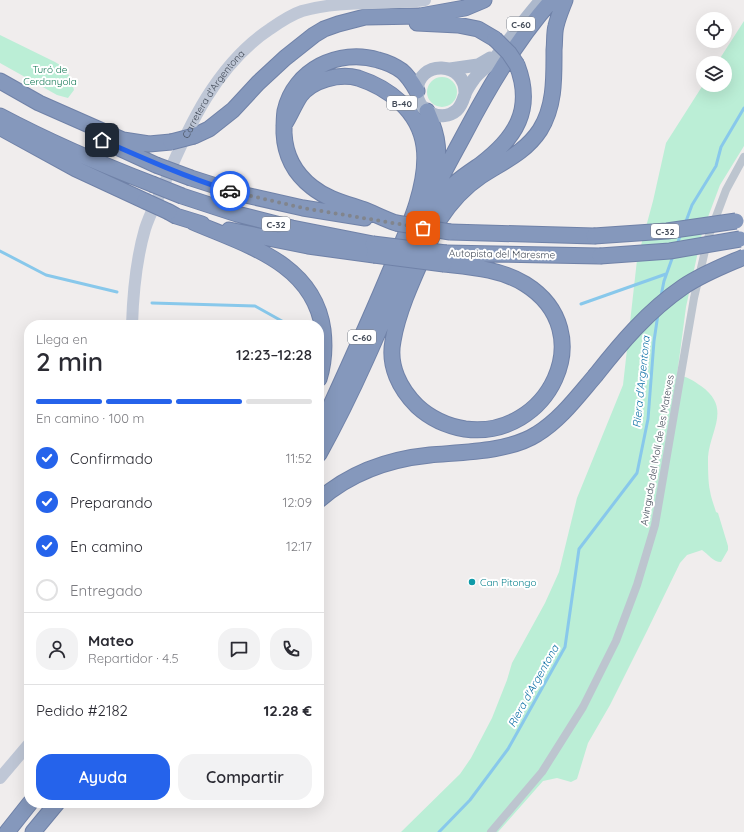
<!DOCTYPE html>
<html lang="es">
<head>
<meta charset="utf-8">
<style>
  body { margin:0; font-family:Quicksand,sans-serif; background:#f2f2f3; color:#2b2b33; height:100vh; display:flex; flex-direction:column; font-size:15px; white-space:nowrap }
  * { box-sizing:border-box; margin:0 }
  p { font-size:13px; color:#7c7c81 }
  .icon { flex:none; width:22px; height:22px; fill:none; stroke:currentColor; stroke-width:2; stroke-linecap:round; stroke-linejoin:round }
  .map { position:relative; flex:1; overflow:hidden }
  .details { position:absolute; left:24px; top:320px; width:300px; height:488px; display:flex; flex-direction:column; background:#fff; border-radius:16px; box-shadow:0 4px 16px #0002 }
  .details>* { flex:none }
  .buttons { position:absolute; left:696px; top:12px; display:grid; gap:8px }
  .buttons a { display:grid; place-items:center; width:36px; height:36px; border-radius:50%; background:#fff; box-shadow:0 4px 16px #0002; font-size:20px }
  .pin { position:absolute; display:grid; place-items:center; width:34px; height:34px; color:#fff; margin:-17px; border-radius:8px; box-shadow:0 2px 6px #0006 }
  .courier { position:absolute; display:grid; place-items:center; width:40px; height:40px; margin:-20px; border:3px solid #2563eb; border-radius:50%; background:#fff; color:#222; box-shadow:0 1px 5px #0007 }
  .summary em { font-style:normal; font-weight:600 }
  .summary div { display:flex; flex-direction:column-reverse }
  .summary { display:flex; align-items:center; justify-content:space-between; height:68px; padding:0 12px }
  h1 { font-size:26px; font-weight:600; line-height:30px }
  .bar { display:grid; grid-template-columns:repeat(4,1fr); gap:6px 4px; align-content:center; height:48px; padding:0 12px }
  .bar i { height:5px; border-radius:3px; background:#e1e1e2 }
  .bar .selected { background:#2563eb }
  .bar p { grid-column:span 4 }
  .line { display:flex; align-items:center; gap:10px; padding:0 12px; border-top:1px solid #e1e1e2 }
  .line div { flex:1 }
  .round { display:grid; place-items:center; flex:none; width:42px; height:42px; border-radius:16px; background:#f2f2f3 }
  ol { padding:0 12px; list-style:none }
  li { display:flex; align-items:center; gap:12px; height:44px }
  li p { margin-inline-start:auto }
  li .icon { padding:4px; border-radius:50%; background:#2563eb; color:#fff; stroke-width:4 }
  li:last-child { color:#7c7c81 }
  li i { width:22px; height:22px; border:2px solid #e1e1e2; border-radius:50% }
  .cta { display:flex; gap:8px; margin-top:auto; padding:8px 12px }
  .cta a { flex:1; height:46px; border-radius:16px; background:#2563eb; color:#fff; font-size:16px; font-weight:600; line-height:46px; text-align:center }
  .cta a+a { background:#f2f2f3; color:#2b2b33 }
  .map>svg:first-child { display:block }
</style>
</head>
<body>
<div class="map">
<svg width="744" height="832" viewBox="0 0 744 832">
  <rect width="100%" height="100%" fill="#f0eded"/>
  <!-- green -->
  <path fill="#bbeed6" d="M744,21V146L720,185L702,233L686,307L677,375C686,376 694,381 701,386C732,408 710,430 708,457C708,466 708,482 710,491C711,498 714,505 716,512L718,513L728,546V550L721,562C713,562 708,554 702,550L687,555L680,563L647,631L610,705L588,743L577,779L571,782L557,778L543,781L498,832H401L460,774L471,758L492,718L507,680L512,663L545,603L559,572L577,498L623,385L637,260L653,201L666,143L703,85H725V63H717Z
    M0,35L55,62L65,68L71,79L74,90L68,98L57,95L0,63Z
    M427 92a15 15 0 1 1 30 0a15 15 0 1 1-30 0Z"/>
  <g fill="none" stroke-linecap="round" stroke-linejoin="round">
    <!-- stream -->
    <path stroke="#88c8eb" stroke-width="3" d="M685,224L692,205L716,166L721,147L744,108
      M677,245L681,233
      M0,251L46,275L117,292
      M661,296L664,281L673,256
      M152,303L255,306L289,325
      M581,304L666,274
      M439,832L470,800L508,749L565,647L579,549L637,473L648,419L654,341L658,314"/>
    <defs>
      <path id="highway" d="M417,23L458,25L478,29L495,39
        M0,81L39,103L123,140L149,144L171,142
        M427,111C439,138 441,154 432,181
        M0,116C49,142 100,164 152,184
        M284,125C290,116 294,105 300,96C312,80 339,73 358,78C389,88 419,111 424,146C430,188 402,242 386,281C365,331 342,381 319,431
        M3,129L76,169L145,201
        M194,136L209,129L233,110L258,83L285,58L314,35L324,29L338,24L365,17L420,16L465,8L484,0
        M108,143L156,165
        M191,178L241,194L303,208L365,218
        M182,196L237,214L292,228L373,244
        M436,207C448,186 461,178 480,165C516,138 534,109 517,65
        M169,212L176,216L202,224
        M193,222C246,245 314,263 323,330C325,347 324,363 319,379
        M396,223C384,219 373,213 362,209C344,203 327,199 312,187C294,173 285,155 284,133C284,126 284,118 285,111C294,70 339,48 378,60C386,62 395,66 402,71C408,76 413,84 417,91
        M229,230L308,246L374,255
        M450,232L594,236
        M446,253L600,256
        M444,264C471,267 501,269 525,284C602,332 548,440 465,429C447,426 431,419 417,406C400,389 388,366 393,341C399,303 424,257 439,220C450,203 463,188 481,176C502,162 525,153 540,130C555,106 554,78 554,50C555,42 554,33 556,26C558,17 562,8 565,0
        M319,454C357,386 386,314 416,242C424,224 429,205 436,188C445,169 456,150 466,131C490,85 517,39 552,0
        M319,500C350,473 390,459 430,455C463,452 509,452 537,434C560,420 577,397 595,376
        M7,832L30,803
        M33,832L57,803"/>
    </defs>
    <!-- highway casing -->
    <use href="#highway" stroke="#7082a8" stroke-width="17"/>
    <!-- street -->
    <path stroke="#bdc5cf" stroke-width="8" d="M491,832L542,772L583,707L616,641L637,585L655,525L694,298L708,238L726,190L744,157"/>
    <!-- secondary -->
    <g stroke="#bfc7d6" stroke-width="12">
      <path id="s1" d="M132,325C133,293 136,260 145,229C150,213 159,197 165,182C189,125 217,64 270,29C280,22 290,15 302,11C341,0 385,5 425,0"/>
      <path d="M0,778L29,744"/>
    </g>
    <!-- primary -->
    <path stroke="#acb8cc" stroke-width="13" d="M450,69L478,65L490,58
      M465,95C467,60 417,59 417,92C417,112 442,123 457,110C462,105 463,100 465,94C467,89 471,83 474,79C479,72 486,68 492,62C508,41 524,20 541,0"/>
    <!-- highway -->
    <use href="#highway" stroke="#8598bc" stroke-width="15"/>
    <defs>
      <path id="highway-bridge" d="M495,39L509,53L517,65
        M171,142L194,136
        M156,165L191,178
        M152,184L182,196
        M145,201L169,212
        M396,223L450,232
        M594,236L667,231L736,221
        M373,244L446,253
        M374,255L444,264
        M600,256L670,251L740,239
        M595,376C621,343 648,311 683,287C702,274 723,266 744,257"/>
    </defs>
    <!-- highway-bridge casing -->
    <use href="#highway-bridge" stroke="#7082a8" stroke-width="17" stroke-linecap="butt"/>
    <!-- highway-bridge -->
    <use href="#highway-bridge" stroke="#8598bc" stroke-width="15"/>
  </g>
  <g fill="none" stroke-linecap="round" stroke-linejoin="round">
    <!-- done -->
    <path stroke="#81858d" stroke-width="4" stroke-dasharray="0 7.2" d="M230,191L303,208L423,228"/>
    <!-- route -->
    <path stroke="#2563eb" stroke-width="5" d="M102,140C145,159 186,177 230,191"/>
  </g>
  <!-- markers -->
  <circle fill="#0f9aa8" stroke="#fff" stroke-width="1.5" cx="472" cy="582" r="4"/>
  <g text-anchor="middle" dominant-baseline="central" stroke-width="4" stroke-linejoin="round" paint-order="stroke">
    <!-- shield labels -->
    <g fill="#fff" stroke="#7d828c" stroke-width="1">
      <rect x="507" y="17" width="28" height="14" rx="3"/>
      <rect x="387" y="96" width="30" height="14" rx="3"/>
      <rect x="262" y="217" width="28" height="14" rx="3"/>
      <rect x="651" y="224" width="28" height="14" rx="3"/>
      <rect x="348" y="330" width="28" height="14" rx="3"/>
    </g>
    <g font-size="9" font-weight="bold" fill="#454d5a">
      <text x="521" y="24">C-60</text>
      <text x="402" y="103">B-40</text>
      <text x="276" y="224">C-32</text>
      <text x="665" y="231">C-32</text>
      <text x="362" y="337">C-60</text>
    </g>
    <!-- park labels -->
    <g font-size="10" fill="#177b57" stroke="#fff">
      <text x="50" y="69">Turó de<tspan x="50" dy="12">Cerdanyola</tspan></text>
    </g>
    <!-- street labels -->
    <g font-size="10" fill="#454d5a" stroke="#fff">
      <text stroke="none"><textPath href="#s1" startOffset="249">Carretera d'Argentona</textPath></text>
      <text transform="translate(502 254) rotate(1)">Autopista del Maresme</text>
      <text transform="translate(657 450) rotate(-80)">Avinguda del Molí de les Mateves</text>
    </g>
    <!-- culture labels -->
    <g font-size="10" fill="#0d838f" stroke="#fff" text-anchor="start">
      <text x="480" y="582">Can Pitongo</text>
    </g>
    <!-- water labels -->
    <g font-size="11" font-style="italic" fill="#0d70a6" stroke="#fff">
      <text transform="translate(641 382) rotate(-84)">Riera d'Argentona</text>
      <text transform="translate(533 686) rotate(-61)">Riera d'Argentona</text>
    </g>
  </g>
</svg>
<div class="buttons">
<a><svg class="icon" aria-label="locate" viewBox="0 0 24 24"><circle cx="12" cy="12" r="6"/><path d="M12 2v4M12 18v4M2 12h4M18 12h4"/></svg></a>
<a><svg class="icon" aria-label="layers" viewBox="0 0 24 24"><path d="M12 4l9 5-9 5-9-5zM3 14l9 5 9-5"/></svg></a>
</div>
<div class="pin" style="left:423px;top:228px;background:#ea580c"><svg class="icon" aria-label="bag" viewBox="0 0 24 24"><path d="M5 8h14l-1 12H6zM9 8a3 3 0 0 1 6 0"/></svg></div>
<div class="pin" style="left:102px;top:140px;background:#1f2937"><svg class="icon" aria-label="home" viewBox="0 0 24 24"><path d="M3 11l9-7 9 7M6 9v11h12V9"/></svg></div>
<div class="courier" style="left:230px;top:191px"><svg class="icon" aria-label="car" viewBox="0 0 24 24"><path d="M5 17H2v-5l4-1 3-4h7l3 4 3 1v5h-3M9 17h6M6 11h13"/><circle cx="7" cy="17" r="2"/><circle cx="17" cy="17" r="2"/></svg></div>
<section class="details">
<div class="summary"><div><h1>2 min</h1><p>Llega en</p></div><em>12:23–12:28</em></div>
<div class="bar"><i class="selected"></i><i class="selected"></i><i class="selected"></i><i></i><p>En camino · 100 m</p></div>
<ol>
<li><svg class="icon" aria-label="check" viewBox="0 0 24 24"><path d="M5 12l5 5 9-10"/></svg>Confirmado<p>11:52</p></li>
<li><svg class="icon" aria-label="check" viewBox="0 0 24 24"><path d="M5 12l5 5 9-10"/></svg>Preparando<p>12:09</p></li>
<li><svg class="icon" aria-label="check" viewBox="0 0 24 24"><path d="M5 12l5 5 9-10"/></svg>En camino<p>12:17</p></li>
<li><i></i>Entregado</li>
</ol>
<div class="line" style="height:72px"><a class="round"><svg class="icon" aria-label="person" viewBox="0 0 24 24"><circle cx="12" cy="8" r="4"/><path d="M4 21q1-7 8-7t8 7"/></svg></a><div><b>Mateo</b><p>Repartidor · 4.5</p></div><a class="round"><svg class="icon" aria-label="chat" viewBox="0 0 24 24"><path d="M4 5h16v11H9l-5 4z"/></svg></a><a class="round"><svg class="icon" aria-label="phone" viewBox="0 0 24 24"><path d="M5 4h4l2 5-3 2q2 4 5 5l2-3 5 2v4C11 20 4 13 5 4z"/></svg></a></div>
<div class="line" style="height:52px"><div>Pedido #2182</div><b>12.28 €</b></div>
<div class="cta"><a>Ayuda</a><a>Compartir</a></div>
</section>
</div>
</body>
</html>
